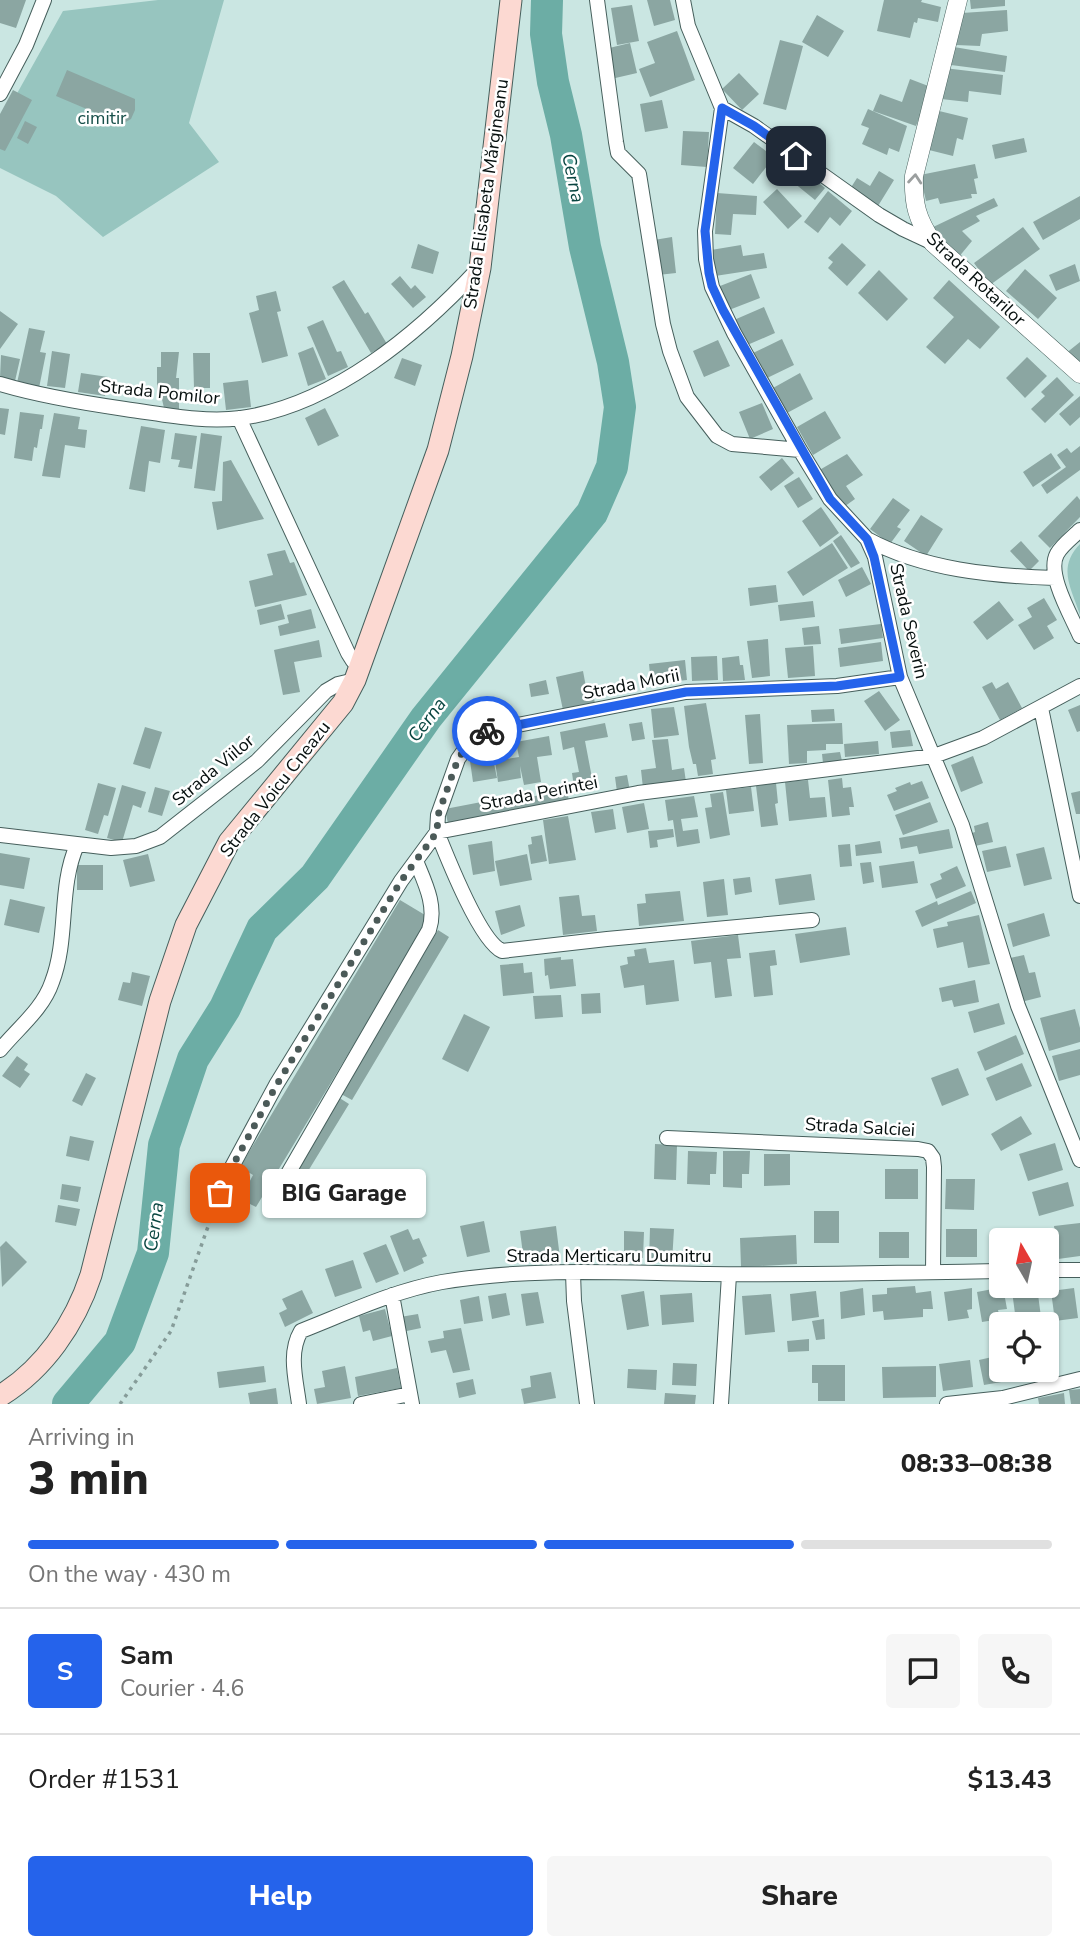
<!DOCTYPE html>
<html lang="en">
<head>
<meta charset="utf-8">
<style>
  body { margin:0; font-family:"Nunito Sans",sans-serif; background:#f6f6f6; color:#222; height:100vh; display:flex; flex-direction:column; font-size:26px; white-space:nowrap }
  * { box-sizing:border-box; margin:0 }
  p { font-size:23px; color:#767676 }
  .icon { flex:none; width:38px; height:38px; fill:none; stroke:currentColor; stroke-width:2; stroke-linecap:round; stroke-linejoin:round }
  .map { position:relative; height:1404px; overflow:hidden }
  .side { display:flex; flex-direction:column; background:#fff; flex:1 }
  .side>* { flex:none }
  .needle { width:46px; rotate:351deg }
  .fabs { position:absolute; left:989px; top:1228px; display:grid; gap:14px }
  .fabs a { display:grid; place-items:center; width:70px; height:70px; border-radius:7px; background:#fff; box-shadow:0 2px 5px #0004; font-size:35px }
  .pin { position:absolute; display:grid; place-items:center; width:60px; height:60px; color:#fff; margin:-30px; border-radius:14px; box-shadow:0 4px 10px #0006 }
  .courier { position:absolute; display:grid; place-items:center; width:70px; height:70px; margin:-35px; border:5px solid #2563eb; border-radius:50%; background:#fff; color:#222; box-shadow:0 2px 9px #0007 }
  .bubble { position:absolute; height:49px; border-radius:7px; background:#fff; box-shadow:0 2px 5px #0004; font-size:23px; font-weight:800; line-height:49px; text-align:center }
  .summary em { font-style:normal; font-weight:800 }
  .summary div { display:flex; flex-direction:column-reverse }
  .summary { display:flex; align-items:center; justify-content:space-between; height:119px; padding:0 28px }
  h1 { font-size:46px; font-weight:800; line-height:52px }
  .bar { display:grid; grid-template-columns:repeat(4,1fr); gap:10px 7px; align-content:center; height:84px; padding:0 28px }
  .bar i { height:9px; border-radius:5px; background:#e0e0e0 }
  .bar .on { background:#2563eb }
  .bar p { grid-column:span 4 }
  .line { display:flex; align-items:center; gap:18px; padding:0 28px; border-top:2px solid #e0e0e0 }
  .line div { flex:1 }
  .round { display:grid; place-items:center; flex:none; width:74px; height:74px; border-radius:7px; background:#f6f6f6 }
  .primary-button { display:flex; gap:14px; margin-top:auto; padding:14px 28px }
  .primary-button a { flex:1; height:80px; border-radius:7px; background:#2563eb; color:#fff; font-size:28px; font-weight:800; line-height:80px; text-align:center }
  .primary-button a+a { background:#f6f6f6; color:#222 }
  .map>svg:first-child { display:block }
</style>
</head>
<body>
<div class="map">
<svg width="1080" height="1404" viewBox="0 0 1080 1404">
  <rect width="100%" height="100%" fill="#cae6e2"/>
  <!-- green -->
  <path fill="#97c5bf" d="M158,0H224L189,123L219,162L103,237L56,196L0,168V124L63,11Z
    M1080,544V615C1071,587 1057,568 1080,544Z"/>
  <g fill="none" stroke-linecap="round" stroke-linejoin="round">
    <!-- river -->
    <path stroke="#6cada5" stroke-width="32" d="M68,1404L120,1342L153,1253L164,1145L193,1059L225,1008L262,929L315,877L426,718L592,513L612,467L620,407L613,362L585,247L566,135L553,82L546,34L547,0"/>
  </g>
  <!-- building -->
  <path fill="#8ba6a2" d="M0,0H26L16,28L0,23Z
    M647,0H670L675,20L654,26Z
    M884,0H922L921,2L941,7L938,22L918,18L917,23L914,22L910,38L877,31Z
    M970,0H1005V6L971,9Z
    M632,5L639,41L617,45L611,8Z
    M1007,10L1008,31L982,34L980,46L956,45L962,13Z
    M817,15L844,31L828,57L802,42Z
    M677,31L695,80L650,97L639,69L655,63L647,42Z
    M780,40L803,46L786,110L763,104Z
    M630,43L637,73L611,79L605,49Z
    M954,47L1007,56L1005,72L951,65Z
    M944,68L1003,75L1001,95L969,91L968,102L941,99Z
    M67,70L135,99V110L131,119L122,124L56,96Z
    M739,73L759,94L742,110L722,89Z
    M910,79L931,87L916,126L873,111L880,94L902,102Z
    M13,90L32,100L5,151L0,149V114Z
    M662,100L668,128L645,132L640,104Z
    M868,109L907,126L899,152L889,148L887,155L862,144L869,128L861,125Z
    M935,110L968,118L963,140L957,138L953,156L925,149Z
    M25,121L37,127L28,144L17,138Z
    M683,131L709,132L707,167L681,165Z
    M1024,138L1027,152L995,159L992,145Z
    M754,142L774,157L753,184L733,168Z
    M975,164L978,178L974,179L977,194H971L972,198L940,204L938,198L926,201L920,175Z
    M798,166L825,188L815,200L788,178Z
    M879,171L894,180L878,206L850,189L857,178L870,186Z
    M777,189L802,216L788,229L763,202Z
    M828,191L852,211L840,226L830,217L818,233L804,222Z
    M717,193L757,196L756,215L733,214L731,235L715,234Z
    M1080,196V219L1043,240L1033,222Z
    M994,198L998,206L976,216L980,221L962,231L972,241L958,258L929,229Z
    M1023,227L1040,249L990,285L974,263Z
    M672,237L676,273L658,275L654,240Z
    M842,243L866,265L847,286L828,268L833,262L828,258Z
    M418,244L439,252L433,274L411,268Z
    M741,245L743,256L764,253L767,268L715,276L711,250Z
    M1075,264L1080,281L1056,291L1049,275Z
    M1025,269L1057,298L1038,319L1006,291Z
    M879,270L908,299L887,321L858,293Z
    M751,274L760,298L729,310L720,286Z
    M400,276L411,289L415,285L426,297L413,308L391,284Z
    M344,280L365,314L368,312L387,344L371,353L332,287Z
    M949,280L1000,327L980,349L968,339L945,364L926,347L954,317L933,298Z
    M276,291L281,311L277,312L288,356L262,363L249,313L259,310L256,296Z
    M764,307L775,333L745,346L734,320Z
    M0,311L18,324L0,349Z
    M323,320L337,352L341,351L348,367L328,376L307,327Z
    M29,328L45,331L40,352L46,353L39,388L17,383Z
    M782,339L794,365L765,379L753,353Z
    M718,340L730,366L704,377L693,351Z
    M1080,342V369L1065,354Z
    M313,347L326,379L308,386L298,353Z
    M52,351L70,354L65,388L47,386Z
    M161,352H179L176,378H179V409L164,408L161,395H157V367H161Z
    M193,353H210V388H194Z
    M1,355L20,359L15,381L0,378Z
    M1027,357L1047,376L1025,398L1006,378Z
    M402,358L422,365L415,386L394,378Z
    M81,373L108,377L105,396L78,392Z
    M800,373L813,399L787,413L773,388Z
    M1057,377L1074,395L1045,423L1031,409L1045,396L1041,392Z
    M248,380L251,407L226,410L223,383Z
    M1080,396V417L1070,426L1059,414Z
    M762,403L773,429L750,439L739,412Z
    M0,408L9,409L5,435L0,434Z
    M325,408L339,436L318,446L305,418Z
    M825,411L841,438L813,455L797,427Z
    M20,412L44,415L42,429H40L37,448L34,447L32,461L14,458Z
    M54,413L80,417L78,429L87,430L85,448L65,445L60,478L42,476Z
    M141,426L165,430L160,463L149,461L145,492L129,489Z
    M175,433L197,436L192,469L178,467L180,460L171,459Z
    M201,433L222,436L215,491L194,488Z
    M1080,446V470L1047,494L1041,485L1066,467L1057,455L1067,448L1071,453Z
    M1051,453L1061,468L1033,487L1023,472Z
    M847,454L863,475L846,486L855,499L841,509L816,472Z
    M782,458L794,473L771,491L759,477Z
    M231,460L264,519L217,530L212,502L222,501L223,462Z
    M799,477L813,499L798,508L784,486Z
    M1077,496L1080,500V517L1050,548L1038,536Z
    M893,498L910,510L897,527L901,529L890,544L870,529Z
    M821,507L839,533L820,547L802,521Z
    M921,515L943,529L926,556L904,541Z
    M841,535L860,563L851,568L833,541Z
    M1021,541L1039,561L1029,571L1010,551Z
    M832,543L848,568L803,596L787,572Z
    M285,550L290,563L294,562L307,595L255,607L249,581L273,575L267,554Z
    M862,567L871,584L846,597L838,580Z
    M776,585L778,602L750,606L748,588Z
    M1044,598L1057,620L1047,626L1054,638L1034,650L1018,625L1032,617L1027,608Z
    M813,601L815,617L780,621L778,605Z
    M999,601L1014,620L987,640L973,622Z
    M281,604L285,619L260,625L257,610Z
    M311,609L316,628L280,636L278,626L289,623L287,615Z
    M881,624L883,638L841,644L839,629Z
    M819,626L821,644L804,645L802,628Z
    M768,639L770,676L752,678L747,641Z
    M319,640L322,657L294,662L300,692L283,695L274,650Z
    M881,642L883,661L840,667L838,648Z
    M813,646L815,676L788,678L785,648Z
    M717,656L718,680L692,681L691,657Z
    M739,656L740,665H743L745,680L723,681L722,658Z
    M685,660L687,680L651,684L649,664Z
    M583,671L586,687L591,686L595,703L563,710L556,677Z
    M546,680L549,694L531,697L529,684Z
    M992,682L996,689L1008,682L1022,708L1000,720L982,687Z
    M879,691L900,720L885,731L864,701Z
    M706,703L716,759L711,760L713,774L698,776L696,764H693L689,747L684,706Z
    M1080,705V731L1077,732L1068,710Z
    M674,707L679,735L654,738L651,709Z
    M834,709L835,721L812,722L811,710Z
    M760,714L763,763L749,764L745,715Z
    M642,722L645,739L632,741L629,724Z
    M605,723L608,737L585,741L593,783L574,787L572,773L579,772L574,747L563,750L560,732Z
    M842,723L843,744H826V750L807,751V763L789,764L787,725Z
    M145,727L162,732L150,769L133,764Z
    M910,730L913,746L892,748L890,732Z
    M549,736L552,755L537,757L541,782L524,785L520,766L521,778L498,782L495,761L519,757L516,742Z
    M668,739L672,770L684,768L686,782L643,788L641,770L656,768L652,740Z
    M878,741L879,754L845,757L844,744Z
    M491,749L497,778L473,782L470,761L475,751Z
    M840,752L842,761L823,763L822,754Z
    M973,756L983,783L961,792L951,765Z
    M627,775L630,791L617,792L615,777Z
    M842,778L843,788L851,787L854,807H849L850,815L832,817L828,780Z
    M808,780L810,798L825,797L827,817L789,821L785,782Z
    M922,781L929,798L894,811L887,795L897,791L895,788L910,782L911,785Z
    M98,783L116,788L108,816L104,815L98,834L85,830Z
    M776,783L778,803L775,804L778,825L761,827L756,786Z
    M122,785L146,792L141,808L133,805L122,842L107,838Z
    M155,787L170,791L162,816L148,812Z
    M751,787L754,811L729,814L726,790Z
    M567,790L569,801L448,824L445,809L518,795L519,799Z
    M1080,791V814H1076L1071,793Z
    M723,792L730,835L710,839L705,808L712,807L710,794Z
    M694,796L698,817L681,819L683,831L698,829L700,843L677,847L673,820L668,821L665,800Z
    M930,802L938,822L903,835L895,815Z
    M644,803L649,829L627,833L622,807Z
    M613,809L616,829L595,833L591,812Z
    M568,816L576,860L549,864L543,820Z
    M988,822L993,842L975,846L972,833L975,832L974,826Z
    M673,829L674,837L657,840L658,847L650,848L648,831Z
    M949,829L953,848L919,854L917,846L901,849L899,838Z
    M542,835L547,861L531,864L528,845L532,844L531,837Z
    M492,841L495,871L473,875L468,845Z
    M880,841L882,853L856,856L855,845Z
    M850,844L852,866L840,867L838,845Z
    M1006,846L1011,867L987,872L982,851Z
    M1044,847L1052,879L1024,886L1016,854Z
    M0,853L30,858L24,889L0,885Z
    M148,854L155,881L130,887L123,860Z
    M527,854L532,880L500,886L495,861Z
    M914,861L918,883L882,888L879,866Z
    M871,862L874,882L863,884L860,863Z
    M77,865H103V890H77Z
    M957,866L966,886L936,899L930,884L942,879L940,874Z
    M811,874L815,900L779,905L775,879Z
    M750,877L752,892L735,895L733,879Z
    M724,879L728,915L707,917L703,882Z
    M680,891L684,921L639,926L637,904L646,903L645,894Z
    M971,891L976,903L922,927L915,911L937,901L938,905Z
    M579,895L582,916L595,915L597,931L563,935L559,897Z
    M10,899L45,907L39,933L4,925Z
    M400,900L430,918L256,1207L250,1204L240,1219L220,1207L231,1191L241,1198L253,1175L240,1167Z
    M520,905L525,926L501,935L495,911Z
    M1044,913L1050,936L1013,947L1007,924Z
    M979,915L990,964L968,968L963,942L937,948L933,929L948,926L947,922Z
    M846,927L850,955L800,963L795,934Z
    M438,930L449,937L352,1100L341,1094Z
    M738,935L741,958L727,959L732,996L715,998L711,962L694,964L691,941Z
    M646,948L649,963L674,960L679,1001L646,1005L644,985L624,988L620,966L628,964L627,957L635,956L634,950Z
    M775,950L777,965L770,966L773,995L754,997L749,953Z
    M1024,955L1029,973L1035,972L1041,997L1021,1002L1010,958Z
    M561,957V960L573,959L576,986L550,989L548,975L545,976L544,959Z
    M523,963L524,973L532,972L534,993L503,996L500,965Z
    M132,972L150,976L142,1006L118,1000L123,982L130,983Z
    M975,980L979,1002L954,1007L952,1000L942,1002L939,988Z
    M600,993L601,1013L582,1014L581,994Z
    M561,995L563,1017L535,1019L533,996Z
    M999,1003L1005,1024L974,1033L968,1012Z
    M1075,1009L1080,1028V1042L1049,1051L1040,1018Z
    M464,1014L490,1027L468,1072L442,1059Z
    M1016,1035L1024,1054L985,1071L977,1052Z
    M1080,1049V1075L1059,1081L1052,1056Z
    M17,1056L28,1064L24,1070L30,1074L20,1088L2,1076Z
    M1022,1063L1032,1086L996,1101L986,1078Z
    M958,1068L969,1095L942,1106L931,1078Z
    M86,1073L96,1078L82,1106L72,1101Z
    M338,1097L349,1104L288,1204L277,1198Z
    M1021,1116L1032,1134L1001,1151L991,1134Z
    M70,1136L94,1141L89,1161L66,1156Z
    M1055,1143L1063,1170L1028,1181L1019,1154Z
    M655,1144L677,1145L676,1180L654,1179Z
    M688,1151L717,1152L716,1174H710V1185L687,1184Z
    M723,1151H750L749,1174H742V1188L723,1187Z
    M764,1154H790V1185L764,1186Z
    M885,1169H918V1199H885Z
    M946,1179H975L974,1210L945,1209Z
    M1068,1182L1074,1206L1039,1216L1032,1192Z
    M62,1184L81,1187L78,1202L60,1199Z
    M58,1205L80,1209L76,1226L55,1222Z
    M814,1211H839V1243H814Z
    M484,1221L490,1252L467,1257L460,1226Z
    M1080,1223V1256L1058,1259L1054,1226Z
    M556,1226L560,1258L524,1262L520,1231Z
    M650,1228L674,1229L672,1262L649,1261Z
    M408,1229L413,1240L419,1238L427,1256L422,1258L424,1263L404,1272L390,1236Z
    M946,1229H977V1257H946Z
    M624,1231L644,1232L643,1258L624,1257Z
    M879,1232H909V1258H879Z
    M796,1235L797,1264L741,1267L740,1238Z
    M6,1241L27,1262L2,1287L0,1247Z
    M386,1244L399,1274L376,1283L363,1253Z
    M353,1260L362,1288L335,1297L325,1269Z
    M915,1286L916,1293L931,1291L933,1309H923V1317L884,1320L883,1311L873,1312L872,1295L887,1294V1288Z
    M1003,1287L1007,1309L998,1310L1000,1319L982,1322L977,1292Z
    M1037,1287L1041,1317L1016,1321L1012,1291Z
    M863,1288L865,1315L841,1319L840,1292Z
    M972,1288V1309L967,1310L969,1318L948,1321L944,1292Z
    M1074,1288L1078,1318L1055,1321L1051,1291Z
    M302,1290L313,1313L285,1327L279,1313L287,1309L282,1299Z
    M644,1291L649,1326L627,1330L621,1295Z
    M816,1291L819,1317L792,1321L790,1294Z
    M538,1292L544,1323L526,1326L521,1294Z
    M506,1293L510,1315L492,1319L488,1296Z
    M692,1293L694,1322L662,1325L660,1295Z
    M771,1294L775,1332L745,1335L742,1296Z
    M479,1296L483,1321L464,1324L460,1300Z
    M385,1309L392,1336L373,1341L370,1330L363,1332L359,1316Z
    M418,1314L421,1328L402,1332L400,1317Z
    M824,1319L825,1339L816,1340L812,1321Z
    M461,1328L470,1370L453,1373L446,1350L431,1353L428,1341L444,1338L443,1331Z
    M809,1339V1351L788,1352L787,1341Z
    M1001,1355V1370H1005L1007,1381L984,1385L979,1360Z
    M970,1360L973,1387L943,1391L939,1364Z
    M673,1363L697,1364L696,1386L672,1385Z
    M812,1365H845V1401H818V1383H812Z
    M264,1366L266,1382L219,1388L217,1372Z
    M345,1366L351,1398L317,1404L314,1389L325,1387L322,1371Z
    M936,1366V1397L883,1398L882,1367Z
    M397,1368L401,1388L358,1396L355,1377Z
    M628,1369L657,1370L656,1390L627,1388Z
    M551,1372L556,1398L524,1404L521,1389L531,1387L530,1376Z
    M473,1379L476,1394L459,1398L456,1383Z
    M276,1388L278,1404H250L248,1393Z
    M1080,1389V1404H1071L1069,1390Z
    M665,1393L696,1395L695,1404H664Z
    M1064,1393L1065,1404H1039L1038,1398Z"/>
  <g fill="none" stroke-linecap="round" stroke-linejoin="round">
    <defs>
      <path id="minor" d="M597,0L616,142L618,153L639,174L663,324L670,351L687,397L717,436L732,444L800,450
        M683,0L688,26L722,108L754,126L879,215L903,229L933,243
        M0,94L26,45L44,0
        M722,108L705,231L706,259L712,287L734,333L800,450L830,499L867,539L875,557L900,677L962,825L1018,1006L1080,1160
        M0,384C40,396 83,403 125,409C163,414 202,423 241,418C333,405 418,334 479,268
        M239,418L348,653L353,661L362,665
        M1080,530C1073,537 1062,545 1057,554C1046,574 1072,617 1080,636
        M867,539C924,570 992,576 1055,578
        M1041,708L1080,896
        M0,835L111,848L136,846L160,837L257,761L326,691L338,684L355,680
        M812,920L607,939L502,951C480,941 447,857 437,832L638,793L934,756L983,738L1080,686
        M0,1050C18,1028 43,1009 52,982C69,938 58,888 77,845
        M667,1138L918,1149L928,1151L933,1158L934,1167L933,1272
        M275,1196L429,930C437,906 425,883 416,861
        M214,1209L227,1176L276,1085L401,881L437,832L438,815L458,759L470,742L487,731L686,692L837,686L900,677
        M1046,1270H1080
        M573,1273L574,1301L587,1404
        M392,1295L412,1404
        M299,1404C296,1380 288,1353 301,1331C347,1313 393,1291 442,1282C529,1267 620,1273 708,1274C806,1275 903,1273 1001,1271
        M361,1404L410,1394
        M721,1404L729,1275
        M947,1404L1003,1398L1080,1379"/>
      <path id="tertiary" d="M958,0L914,176C913,204 917,219 933,243L1080,374"/>
      <path id="secondary" d="M0,1396C44,1369 75,1324 91,1275L160,1001L186,925L229,842L343,703L355,680L438,450L462,356L480,268L511,0"/>
    </defs>
    <!-- minor casing -->
    <use href="#minor" stroke="#465f5c" stroke-width="16"/>
    <!-- tertiary casing -->
    <use href="#tertiary" stroke="#465f5c" stroke-width="19"/>
    <!-- secondary casing -->
    <use href="#secondary" stroke="#465f5c" stroke-width="23"/>
    <!-- path -->
    <path stroke="#869c99" stroke-width="3.5" stroke-dasharray="3.5 5" stroke-linecap="butt" d="M120,1404L171,1331L210,1221"/>
    <!-- minor -->
    <use href="#minor" stroke="#fff" stroke-width="14"/>
    <!-- tertiary -->
    <use href="#tertiary" stroke="#fff" stroke-width="18"/>
    <!-- secondary -->
    <use href="#secondary" stroke="#fcd9d2" stroke-width="21"/>
  </g>
  <!-- one-way arrows -->
  <defs><path id="oneway-chevron" d="M-2-3.5L2.5 0L-2 3.5" fill="none" stroke-width="1.6" stroke-linecap="round" stroke-linejoin="round" transform="scale(1.75)"/></defs>
  <use stroke="#9b9f9f" href="#oneway-chevron" transform="translate(915 179) rotate(-85)"/>
  <g fill="none" stroke-linecap="round" stroke-linejoin="round">
    <!-- done -->
    <path stroke="#4b5a58" stroke-width="7" stroke-dasharray="0 12.6" d="M220,1193L227,1176L276,1086L401,881L437,832L438,815L458,759L470,742L487,731"/>
    <!-- route -->
    <path stroke="#2563eb" stroke-width="9" d="M487,731L686,692L837,686L900,677L874,557L867,539L830,499L723,310L712,286L709,273L705,231L722,108L754,126L796,156"/>
  </g>
  <g text-anchor="middle" dominant-baseline="central" stroke-width="5" stroke-linejoin="round" paint-order="stroke">
    <!-- park labels -->
    <g font-size="18" fill="#17504a" stroke="#fff">
      <text x="102" y="118">cimitir</text>
    </g>
    <!-- street labels -->
    <g font-size="18" fill="#060f0e" stroke="#fff">
      <text transform="translate(486 194) rotate(-82)">Strada Elisabeta Mărgineanu</text>
      <text transform="translate(976 279) rotate(43)">Strada Rotarilor</text>
      <text transform="translate(160 392) rotate(6)">Strada Pomilor</text>
      <text transform="translate(909 621) rotate(77)">Strada Severin</text>
      <text transform="translate(631 684) rotate(-11)">Strada Morii</text>
      <text transform="translate(213 770) rotate(-40)">Strada Viilor</text>
      <text transform="translate(275 789) rotate(-52)">Strada Voicu Cneazu</text>
      <text transform="translate(539 793) rotate(-11)">Strada Perintei</text>
      <text transform="translate(860 1127) rotate(3)">Strada Salciei</text>
      <text x="609" y="1256">Strada Merticaru Dumitru</text>
    </g>
    <!-- water labels -->
    <g font-size="19" font-style="italic" fill="#084540" stroke="#fff">
      <text transform="translate(573 178) rotate(78)">Cerna</text>
      <text transform="translate(427 720) rotate(-53)">Cerna</text>
      <text transform="translate(154 1227) rotate(-82)">Cerna</text>
    </g>
  </g>
</svg>
<div class="fabs">
<a><svg class="needle" viewBox="-14 -14 28 28"><path d="M0-13l5 13h-10z" fill="#e53935"/><path d="M0 13l5-13h-10z" fill="#767676"/></svg></a>
<a><svg class="icon" aria-label="locate" viewBox="0 0 24 24"><circle cx="12" cy="12" r="6"/><path d="M12 2v4M12 18v4M2 12h4M18 12h4"/></svg></a>
</div>
<div class="pin" style="left:220px;top:1193px;background:#ea580c"><svg class="icon" aria-label="bag" viewBox="0 0 24 24"><path d="M5 8h14l-1 12H6zM9 8a3 3 0 0 1 6 0"/></svg></div>
<div class="pin" style="left:796px;top:156px;background:#1f2937"><svg class="icon" aria-label="home" viewBox="0 0 24 24"><path d="M3 11l9-7 9 7M6 9v11h12V9"/></svg></div>
<div class="courier" style="left:487px;top:731px"><svg class="icon" aria-label="bike" viewBox="0 0 24 24"><circle cx="6" cy="16" r="4"/><circle cx="18" cy="16" r="4"/><path d="M6 16l4-8h5l3 8M10 8l3 8H6M13 5h3"/></svg></div>
<div class="bubble" style="left:262px;top:1169px;width:164px">BIG Garage</div>
</div>
<section class="side">
<div class="summary"><div><h1>3 min</h1><p>Arriving in</p></div><em>08:33–08:38</em></div>
<div class="bar"><i class="on"></i><i class="on"></i><i class="on"></i><i></i><p>On the way · 430 m</p></div>
<div class="line" style="height:126px"><b class="round" style="background:#2563eb;color:#fff">S</b><div><b>Sam</b><p>Courier · 4.6</p></div><a class="round"><svg class="icon" aria-label="chat" viewBox="0 0 24 24"><path d="M4 5h16v11H9l-5 4z"/></svg></a><a class="round"><svg class="icon" aria-label="phone" viewBox="0 0 24 24"><path d="M5 4h4l2 5-3 2q2 4 5 5l2-3 5 2v4C11 20 4 13 5 4z"/></svg></a></div>
<div class="line" style="height:91px"><div>Order #1531</div><b>$13.43</b></div>
<div class="primary-button"><a>Help</a><a>Share</a></div>
</section>
</body>
</html>
